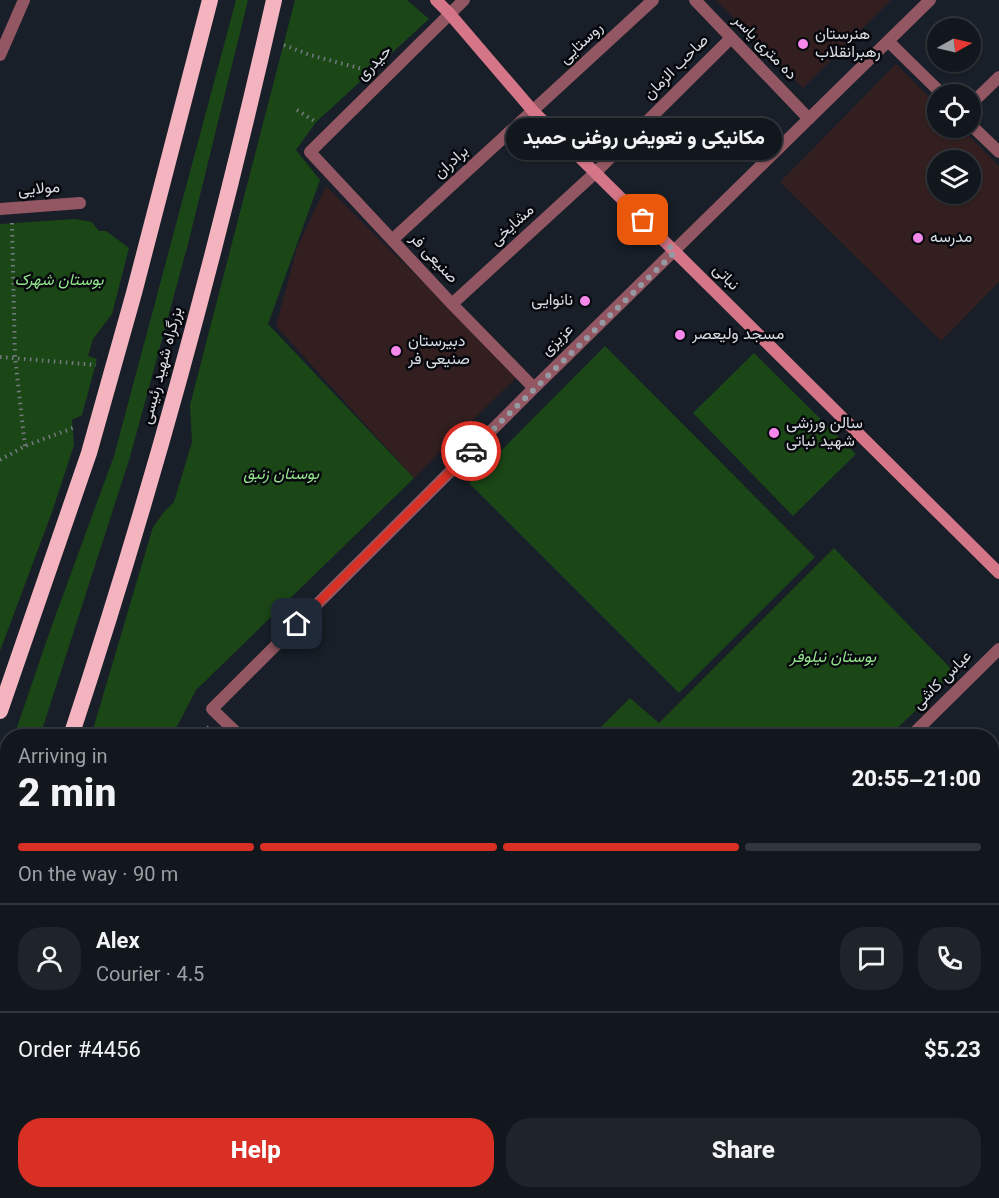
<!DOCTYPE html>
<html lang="en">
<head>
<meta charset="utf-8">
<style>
  body { margin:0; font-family:Georgia,Vazirmatn,serif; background:#1f242b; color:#f1f3f6; height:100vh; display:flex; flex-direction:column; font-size:22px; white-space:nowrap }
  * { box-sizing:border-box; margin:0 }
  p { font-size:20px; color:#9c9fa4 }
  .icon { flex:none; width:33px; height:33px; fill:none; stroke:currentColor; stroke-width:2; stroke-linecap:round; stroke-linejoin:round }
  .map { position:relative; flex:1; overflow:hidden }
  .drawer { position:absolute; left:0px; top:729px; width:999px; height:470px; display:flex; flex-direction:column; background:#12171e; border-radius:24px 24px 0 0; box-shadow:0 2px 4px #0004,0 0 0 2px #31363c }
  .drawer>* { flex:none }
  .needle { width:39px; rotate:82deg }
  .fabs { position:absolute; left:927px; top:18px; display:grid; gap:12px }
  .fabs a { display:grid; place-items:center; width:54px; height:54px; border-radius:50%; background:#12171e; box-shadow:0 2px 4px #0004,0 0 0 2px #31363c; font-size:30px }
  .pin { position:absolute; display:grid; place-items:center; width:51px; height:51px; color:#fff; margin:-26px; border-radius:12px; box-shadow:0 3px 9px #0006 }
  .courier { position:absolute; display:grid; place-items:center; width:60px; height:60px; margin:-30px; border:4px solid #d93025; border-radius:50%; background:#fff; color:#222; box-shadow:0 2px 8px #0007 }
  .bubble { position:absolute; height:42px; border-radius:21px; background:#12171e; box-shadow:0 2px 4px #0004,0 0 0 2px #31363c; font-size:20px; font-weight:800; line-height:42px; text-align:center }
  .head em { font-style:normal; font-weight:800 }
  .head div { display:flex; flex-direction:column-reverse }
  .head { display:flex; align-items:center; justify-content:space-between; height:102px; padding:0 18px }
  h1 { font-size:39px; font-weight:800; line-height:45px }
  .bar { display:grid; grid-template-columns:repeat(4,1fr); gap:9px 6px; align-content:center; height:72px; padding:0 18px }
  .bar i { height:8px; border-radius:4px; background:#31363c }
  .bar .selected { background:#d93025 }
  .bar p { grid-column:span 4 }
  .line { display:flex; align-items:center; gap:15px; padding:0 18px; border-top:2px solid #31363c }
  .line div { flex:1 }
  .round { display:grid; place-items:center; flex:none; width:63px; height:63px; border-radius:24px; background:#1f242b }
  .primary-button { display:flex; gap:12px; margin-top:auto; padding:12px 18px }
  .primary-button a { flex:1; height:69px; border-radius:24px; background:#d93025; color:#fff; font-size:24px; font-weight:800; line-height:69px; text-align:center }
  .primary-button a+a { background:#1f242b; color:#f1f3f6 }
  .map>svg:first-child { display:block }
</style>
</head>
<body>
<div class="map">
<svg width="999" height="1198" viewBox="0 0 999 1198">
  <rect width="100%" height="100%" fill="#181f28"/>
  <!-- education -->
  <path fill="#331f20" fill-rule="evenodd" d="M716,0H891L803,88Z
    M896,64L937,105L938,128H961L999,166V282L941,341L780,182ZM938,160H970V194H938Z
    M326,186L518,376L414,478L276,326L297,248Z"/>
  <!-- green -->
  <path fill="#1b4717" d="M236,0H248L188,244L130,457L40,736H14L51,628L114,456Z
    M295,0H407L429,19L316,122L296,150L320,180L268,324L414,478L196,690L172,736H91L153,527L164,512L174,502L192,442L190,405Z
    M75,219L92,222L99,231H106L129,248L112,314L93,339L88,356L97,359L82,415L72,420L74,445L52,512L0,651V224Z
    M605,346L815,557L679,693L469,483Z
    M754,353L856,454L793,516L693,413Z
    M834,548L955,673L889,736H592L630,698L659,723Z
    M7,754V832L0,856V774Z
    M7,1025V1174L0,1198V1051Z
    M69,1191H274L281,1198H62Z"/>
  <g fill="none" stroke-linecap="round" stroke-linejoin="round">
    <!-- path -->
    <path stroke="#747a82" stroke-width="4" stroke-dasharray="1.5 4.5" stroke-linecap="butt" d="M284,45L310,55L370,71
      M297,110L316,122
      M12,223L15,357L25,446
      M0,357L96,365
      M0,460L25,446L73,428
      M199,736L209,727
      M0,862L8,863
      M404,1191L411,1198"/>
    <!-- minor -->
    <path stroke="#925762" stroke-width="12" d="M464,0L310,152L452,304L534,388
      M695,0L809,119
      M888,41L942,94
      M0,55L24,0
      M970,105L999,77
      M970,124L999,152
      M0,209L80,203
      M392,240L653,0
      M452,304L595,173L731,38
      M240,736L212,709L534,388L930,0
      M911,736L999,649
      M446,1198L453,1191
      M545,1198L552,1191
      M643,1198L650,1191
      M748,1198L755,1191"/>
    <!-- secondary -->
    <path stroke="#d57688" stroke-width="12" d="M436,0L449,13L533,111L999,573"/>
    <!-- trunk -->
    <path stroke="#f4b4bf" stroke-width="16" d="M0,711L89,453L134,293L210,0
      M71,736C151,495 218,248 274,0
      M0,969L8,942"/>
  </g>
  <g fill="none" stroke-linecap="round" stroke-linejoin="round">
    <!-- done -->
    <path stroke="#959aa2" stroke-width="6" stroke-dasharray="0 10.8" d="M471,451L675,252L643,220"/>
    <!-- route -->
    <path stroke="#d93025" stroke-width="8" d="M297,624L471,451"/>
  </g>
  <!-- markers -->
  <g fill="#f788eb" stroke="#06080d" stroke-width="2">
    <circle cx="803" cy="44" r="6"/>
    <circle cx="918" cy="238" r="6"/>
    <circle cx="585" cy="301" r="6"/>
    <circle cx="680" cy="335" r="6"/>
    <circle cx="396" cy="351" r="6"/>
    <circle cx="774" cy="433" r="6"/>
  </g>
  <g text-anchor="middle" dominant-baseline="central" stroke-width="5" stroke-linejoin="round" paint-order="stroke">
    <!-- poi labels -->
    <g font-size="16" fill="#d8dde4" stroke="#06080d" text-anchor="start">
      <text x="815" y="35">هنرستان<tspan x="815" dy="18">رهبرانقلاب</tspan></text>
      <text x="930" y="238">مدرسه</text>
      <text x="573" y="301" text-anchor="end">نانوایی</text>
      <text x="692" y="335">مسجد ولیعصر</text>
      <text x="408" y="342">دبیرستان<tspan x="408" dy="18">صنیعی فر</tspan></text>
      <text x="786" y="424">سالن ورزشی<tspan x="786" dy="18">شهید نباتی</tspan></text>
    </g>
    <!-- street labels -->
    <g font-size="16" fill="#d8dde4" stroke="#06080d">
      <text transform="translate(582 44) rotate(-43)">روستایی</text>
      <text transform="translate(764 48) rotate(46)">ده متری یاسر</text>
      <text transform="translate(375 64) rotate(-45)">حیدری</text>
      <text transform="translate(677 68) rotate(-45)">صاحب الزمان</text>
      <text transform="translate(452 163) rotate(-42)">برادران</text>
      <text transform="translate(39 190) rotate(-4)">مولايی</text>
      <text transform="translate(513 226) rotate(-42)">مشایخی</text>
      <text transform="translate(433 259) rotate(47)">صنیعی فر</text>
      <text transform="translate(725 278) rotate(45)">نباتی</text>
      <text transform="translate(558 341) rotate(-44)">عزیزی</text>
      <text transform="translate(163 366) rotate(-75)">بزرگراه شهید رئیسی</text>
      <text transform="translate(943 681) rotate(-45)">عباس کاشی</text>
    </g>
    <!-- park labels -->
    <g font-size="16" font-style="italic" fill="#93e58b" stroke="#06080d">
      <text x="59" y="281">بوستان شهرک</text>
      <text x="281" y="475">بوستان زنبق</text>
      <text x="833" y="658">بوستان نیلوفر</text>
    </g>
  </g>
</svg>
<div class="fabs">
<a><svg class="needle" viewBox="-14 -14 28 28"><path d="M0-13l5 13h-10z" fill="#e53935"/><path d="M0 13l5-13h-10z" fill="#9c9fa4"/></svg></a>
<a><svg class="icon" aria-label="locate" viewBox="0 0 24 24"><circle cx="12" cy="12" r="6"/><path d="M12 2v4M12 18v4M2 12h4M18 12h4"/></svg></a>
<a><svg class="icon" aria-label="layers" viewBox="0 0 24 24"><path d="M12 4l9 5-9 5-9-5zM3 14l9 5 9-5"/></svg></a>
</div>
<div class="pin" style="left:643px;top:220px;background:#ea580c"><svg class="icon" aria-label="bag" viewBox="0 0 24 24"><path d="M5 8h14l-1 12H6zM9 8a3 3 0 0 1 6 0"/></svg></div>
<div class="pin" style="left:297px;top:624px;background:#1f2937"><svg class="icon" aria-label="home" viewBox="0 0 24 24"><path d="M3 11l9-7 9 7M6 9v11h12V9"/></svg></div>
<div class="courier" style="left:471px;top:451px"><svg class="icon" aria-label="car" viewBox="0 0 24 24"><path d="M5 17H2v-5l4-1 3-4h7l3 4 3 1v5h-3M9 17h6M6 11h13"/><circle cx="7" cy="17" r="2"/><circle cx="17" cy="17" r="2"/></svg></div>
<div class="bubble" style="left:506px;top:118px;width:276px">مکانیکی و تعویض روغنی حمید</div>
<section class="drawer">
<div class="head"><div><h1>2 min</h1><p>Arriving in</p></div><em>20:55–21:00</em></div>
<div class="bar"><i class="selected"></i><i class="selected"></i><i class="selected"></i><i></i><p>On the way · 90 m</p></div>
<div class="line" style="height:108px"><a class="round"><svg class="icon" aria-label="person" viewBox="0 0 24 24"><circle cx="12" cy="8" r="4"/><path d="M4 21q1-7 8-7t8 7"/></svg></a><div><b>Alex</b><p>Courier · 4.5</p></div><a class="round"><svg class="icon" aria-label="chat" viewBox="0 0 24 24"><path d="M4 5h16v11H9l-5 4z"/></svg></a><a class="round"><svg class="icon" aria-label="phone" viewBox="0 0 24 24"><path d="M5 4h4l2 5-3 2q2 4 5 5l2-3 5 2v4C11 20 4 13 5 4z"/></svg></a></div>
<div class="line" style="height:78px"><div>Order #4456</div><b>$5.23</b></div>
<div class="primary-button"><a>Help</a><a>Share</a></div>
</section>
</div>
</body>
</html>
